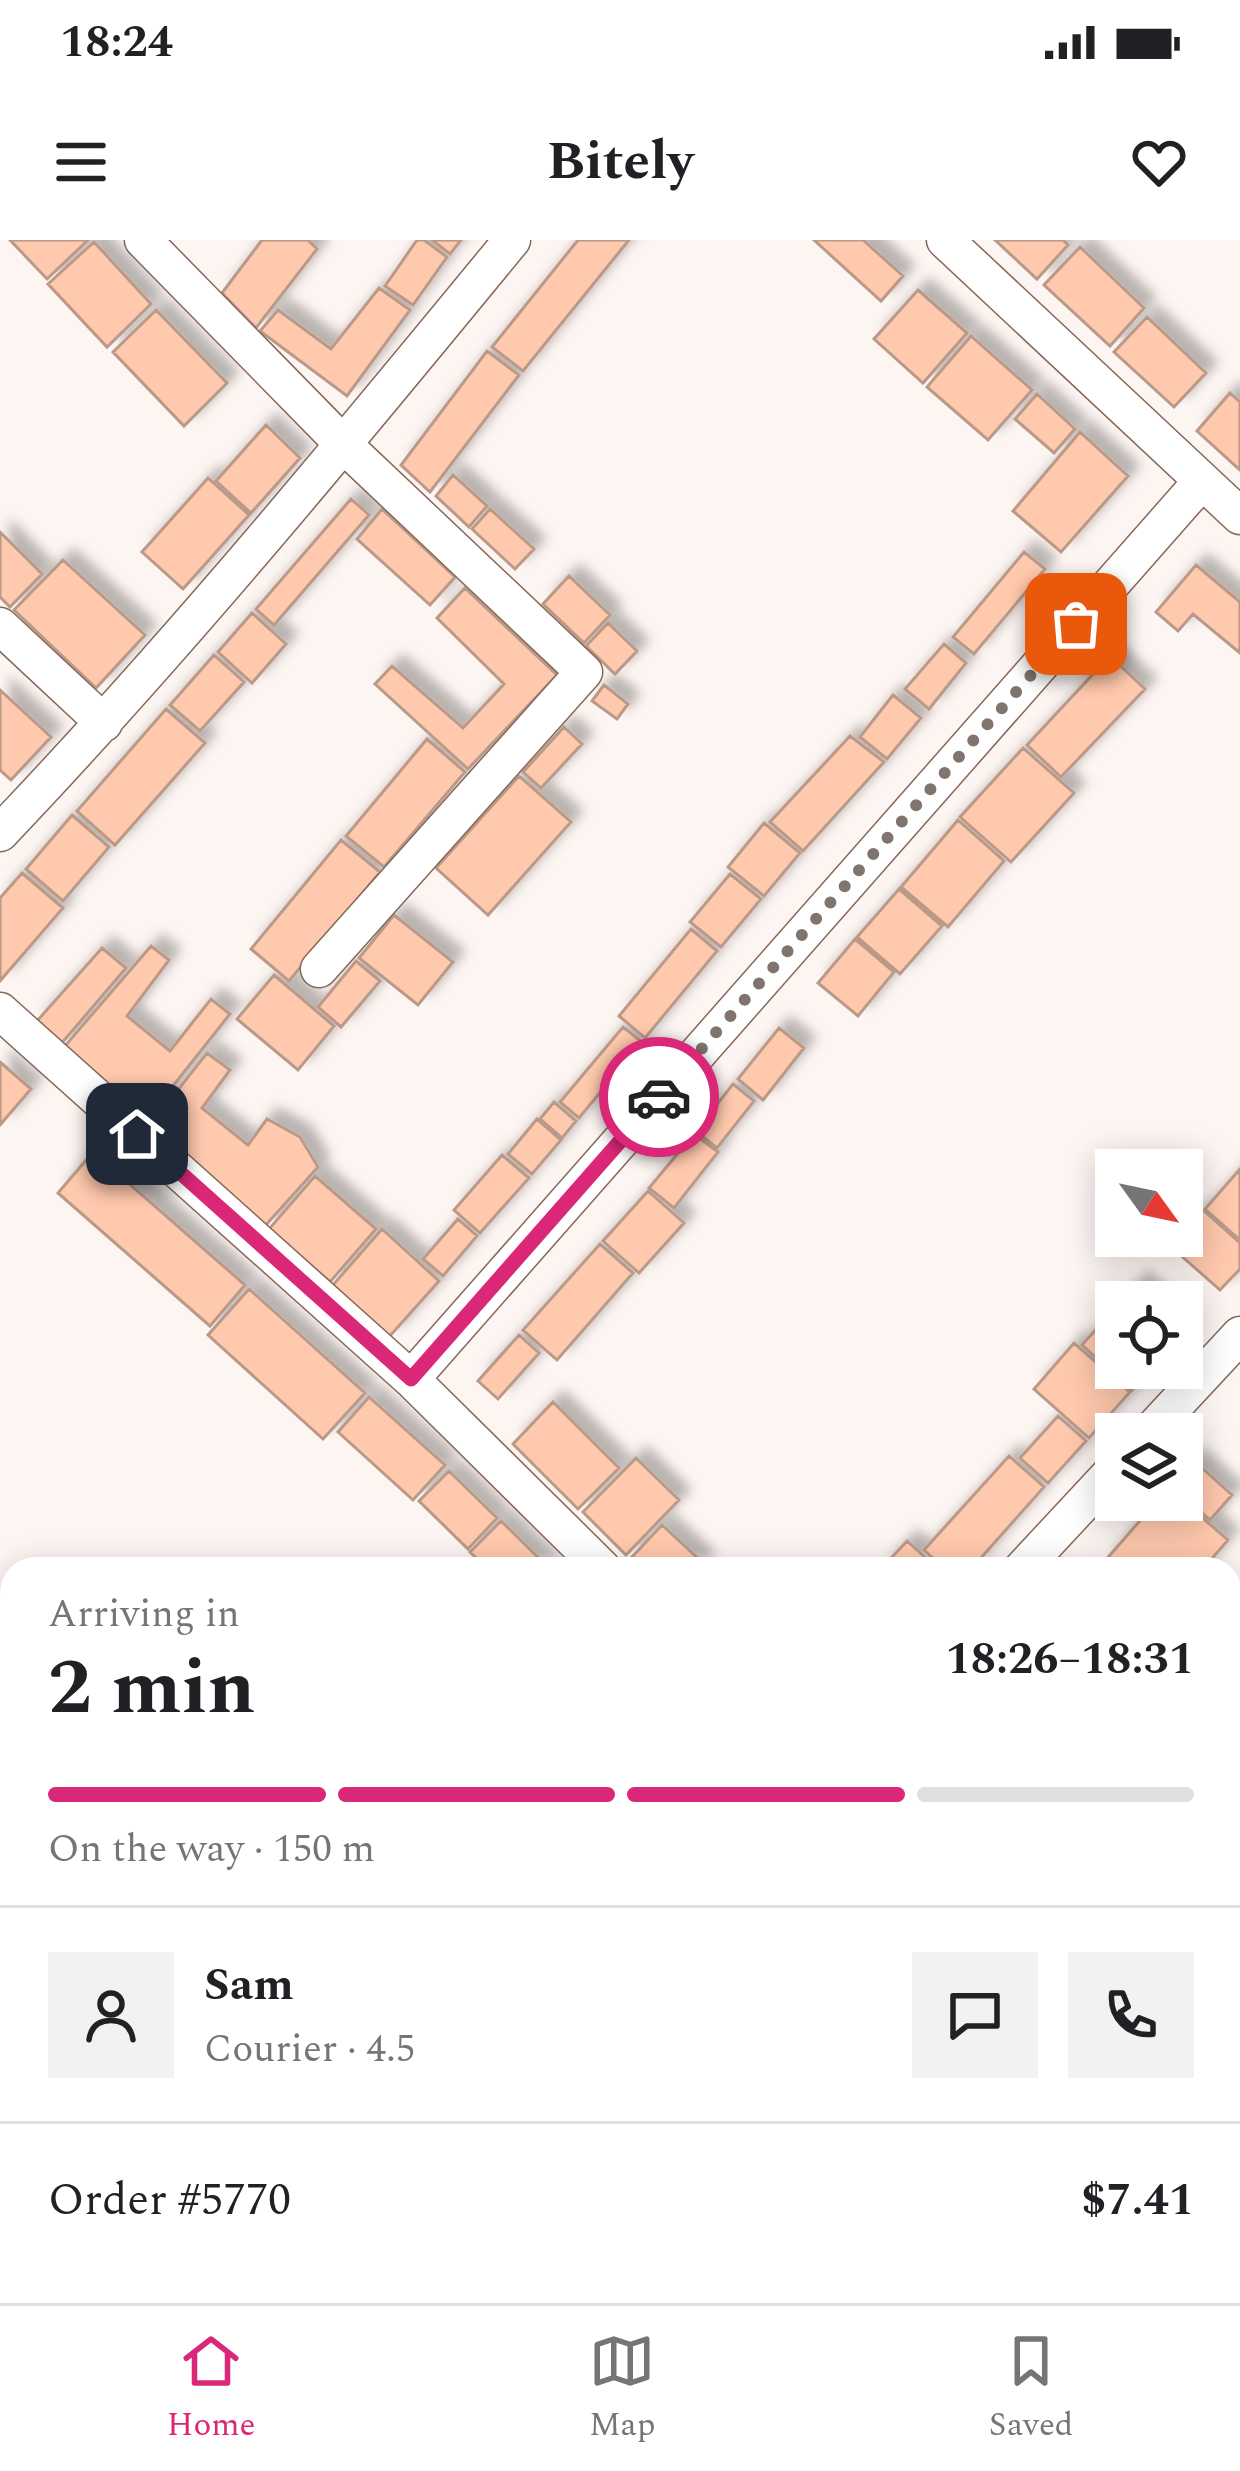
<!DOCTYPE html>
<html lang="en">
<head>
<meta charset="utf-8">
<style>
  body { margin:0; font-family:Spectral,serif; background:#f2f2f2; color:#202124; height:100vh; display:flex; flex-direction:column; font-size:45px; white-space:nowrap }
  * { box-sizing:border-box; margin:0 }
  p { font-size:39px; color:#757577 }
  .icon { flex:none; width:66px; height:66px; fill:none; stroke:currentColor; stroke-width:2; stroke-linecap:round; stroke-linejoin:round }
  .map { position:relative; flex:1; overflow:hidden }
  .side { position:absolute; left:0px; top:1317px; width:1242px; height:747px; display:flex; flex-direction:column; background:#fff; border-radius:36px 36px 0 0; box-shadow:0 6px 30px #0003 }
  .side>* { flex:none }
  .needle { width:78px; rotate:123deg }
  .fabs { position:absolute; left:1095px; top:909px; display:grid; gap:24px }
  .fabs a { display:grid; place-items:center; width:108px; height:108px; border-radius:0px; background:#fff; box-shadow:0 6px 30px #0003; font-size:60px }
  .pin { position:absolute; display:grid; place-items:center; width:102px; height:102px; color:#fff; margin:-51px; border-radius:24px; box-shadow:0 6px 18px #0006 }
  .courier { position:absolute; display:grid; place-items:center; width:120px; height:120px; margin:-60px; border:9px solid #db2777; border-radius:50%; background:#fff; color:#222; box-shadow:0 3px 15px #0007 }
  .summary em { font-style:normal; font-weight:700 }
  .summary div { display:flex; flex-direction:column-reverse }
  .summary { display:flex; align-items:center; justify-content:space-between; height:204px; padding:0 48px }
  h1 { font-size:78px; font-weight:700; line-height:90px }
  .bar { display:grid; grid-template-columns:repeat(4,1fr); gap:18px 12px; align-content:center; height:144px; padding:0 48px }
  .bar i { height:15px; border-radius:9px; background:#e0e0e0 }
  .bar .current { background:#db2777 }
  .bar p { grid-column:span 4 }
  .line { display:flex; align-items:center; gap:30px; padding:0 48px; border-top:3px solid #e0e0e0 }
  .line div { flex:1 }
  .round { display:grid; place-items:center; flex:none; width:126px; height:126px; border-radius:0px; background:#f2f2f2 }
  .status { display:flex; justify-content:space-between; align-items:center; height:84px; padding:0 60px; background:#fff; direction:ltr }
  .status svg { height:33px; fill:currentColor }
  header { display:flex; justify-content:space-between; align-items:center; height:156px; padding:0 48px; background:#fff; font-size:54px; font-weight:700 }
  .tab-bar { display:flex; justify-content:space-around; align-items:center; height:168px; border-top:3px solid #e0e0e0; background:#fff; font-size:33px; color:#757577 }
  .tab-bar a { display:grid; justify-items:center; gap:6px }
  .tab-bar .current { color:#db2777 }
  .map>svg:first-child { display:block }
</style>
</head>
<body>
<div class="status"><b>18:24</b><svg viewBox="0 0 49 12"><path d="M0 12V9h3v3zM5 12V6h3v6zM10 12V3h3v9zM15 12V0h3v12zM26 1h20v11H26zM47 4h2v5h-2z"/></svg></div>
<header><svg class="icon" aria-label="menu" viewBox="0 0 24 24"><path d="M4 6h16M4 12h16M4 18h16"/></svg>Bitely<svg class="icon" aria-label="heart" viewBox="0 0 24 24"><path d="M12 20l-8-8c-3-5 5-10 8-4 3-6 11-1 8 4z"/></svg></header>
<div class="map">
<svg width="1240" height="2063" viewBox="0 0 1240 2063">
  <defs>
    <filter id="shadow"><feDropShadow dx="11" dy="-11" stdDeviation="6" flood-color="#0004"/></filter>
  </defs>
  <rect width="100%" height="100%" fill="#fdf5f2"/>
  <!-- building -->
  <path fill="#ffc9ad" stroke="#ba9988" stroke-width="3" filter="url(#shadow)" d="M10,0H88L47,39Z
    M262,0H308L317,9L256,88L222,53Z
    M417,0H424L447,17L413,65L385,46Z
    M432,0H461L450,14Z
    M578,0H629L523,131L492,107Z
    M814,0H863L903,36L881,61Z
    M995,0H1063L1068,5L1037,39Z
    M94,2L151,64L107,107L48,44Z
    M1080,7L1144,68L1110,106L1044,45Z
    M379,48L410,70L347,156L260,91L278,70L331,109Z
    M918,50L967,93L923,143L874,99Z
    M156,70L227,143L184,186L113,112Z
    M1147,77L1206,133L1174,167L1114,112Z
    M971,96L1032,150L988,200L927,147Z
    M487,111L519,135L430,252L401,225Z
    M1230,153L1240,162V230L1197,191Z
    M1037,154L1075,189L1054,213L1015,179Z
    M266,185L300,218L251,273L216,241Z
    M1080,192L1128,236L1061,312L1013,271Z
    M453,235L487,266L469,287L436,256Z
    M208,238L249,275L183,349L142,312Z
    M351,259L369,275L274,385L256,369Z
    M382,269L455,337L430,365L357,299Z
    M490,269L534,309L515,329L472,289Z
    M0,292L42,334L10,367L0,357Z
    M1024,312L1045,329L974,414L953,397Z
    M63,320L145,395L96,448L14,370Z
    M1196,325L1240,362V413L1193,374L1178,391L1156,372Z
    M569,336L610,375L584,403L543,364Z
    M465,348L557,435L468,529L375,444L392,426L463,488L504,444L437,378Z
    M252,373L286,404L252,443L218,412Z
    M608,383L637,411L615,434L586,406Z
    M944,404L966,423L929,469L905,449Z
    M214,415L244,442L200,491L170,465Z
    M1110,416L1145,449L1061,537L1027,505Z
    M604,445L628,464L617,479L592,461Z
    M0,450L51,497L11,540L0,530Z
    M893,455L921,478L887,519L860,497Z
    M166,469L205,503L115,605L77,571Z
    M564,487L582,504L541,548L523,532Z
    M850,496L884,522L803,611L770,582Z
    M427,499L465,532L384,627L346,596Z
    M1023,508L1074,553L1011,622L960,577Z
    M519,536L571,582L488,675L436,628Z
    M72,575L109,607L63,661L26,629Z
    M958,580L1004,621L948,687L901,647Z
    M764,583L800,613L764,656L728,627Z
    M341,600L380,632L289,741L251,709Z
    M22,633L63,668L0,741V658Z
    M730,634L761,659L721,707L690,682Z
    M899,649L942,686L900,734L857,697Z
    M394,675L453,722L418,765L359,718Z
    M691,689L717,711L645,798L619,776Z
    M855,699L894,732L858,776L818,743Z
    M151,706L169,720L127,776L170,811L211,759L230,774L146,880L64,807Z
    M102,708L126,728L61,804L36,782Z
    M356,721L380,741L341,787L318,767Z
    M274,735L334,786L298,830L237,779Z
    M623,787L642,802L579,878L560,862Z
    M779,788L804,808L763,860L738,839Z
    M207,813L230,830L202,868L248,905L267,879L300,897L318,927L265,986L151,884Z
    M0,822L31,849L0,885Z
    M733,844L754,861L717,908L696,891Z
    M554,862L576,881L562,898L540,879Z
    M537,879L561,900L532,934L508,914Z
    M694,894L718,912L674,968L649,948Z
    M93,912L245,1045L210,1086L58,953Z
    M502,915L529,938L480,993L454,970Z
    M1240,929V1000L1205,969Z
    M315,936L376,989L330,1042L269,989Z
    M648,951L684,983L639,1033L603,1001Z
    M1202,969L1240,1003V1029L1220,1050L1169,1005L1178,996H1182V991Z
    M458,979L477,996L443,1036L423,1019Z
    M382,989L439,1041L389,1097L332,1046Z
    M600,1004L633,1033L557,1120L523,1090Z
    M1137,1043L1159,1062H1120Z
    M249,1049L365,1153L323,1199L208,1095Z
    M1116,1067V1128H1151L1132,1150L1082,1105Z
    M519,1095L539,1113L498,1159L478,1141Z
    M1074,1103L1130,1152L1089,1198L1034,1149Z
    M369,1157L445,1225L413,1260L338,1192Z
    M553,1162L619,1228L578,1269L513,1204Z
    M1058,1176L1086,1201L1048,1243L1020,1218Z
    M1009,1216L1044,1247L971,1329H945L924,1310Z
    M636,1218L679,1260L626,1315L583,1272Z
    M1193,1220L1232,1255L1210,1280L1182,1256V1233Z
    M449,1231L497,1278L468,1309L419,1261Z
    M1158,1260H1182L1228,1300L1203,1329H1111L1104,1322Z
    M501,1281L550,1329H487L470,1312Z
    M662,1285L703,1323L698,1329H642L630,1319Z
    M907,1301L938,1329H881Z
    M0,1407L12,1420V1472L6,1478L0,1473Z
    M6,1572L12,1578V1677L0,1665V1577Z
    M1230,1856L1240,1866L1239,1923L1230,1914Z
    M106,2052H156L168,2063H95Z
    M176,2052H202L191,2063H187Z
    M281,2052H320L331,2063H269Z
    M599,2052H630L619,2063H611Z
    M686,2052H784L773,2063H697Z
    M794,2052H803L815,2063H783Z
    M959,2052H982L994,2063H961L954,2057Z
    M996,2052H1041L1053,2063H1008Z
    M1071,2052H1115L1104,2063H1061Z"/>
  <g fill="none" stroke-linecap="round" stroke-linejoin="round">
    <defs>
      <path id="minor" d="M143,0L344,205L584,432L319,729
        M945,0L1240,276
        M0,386L104,483
        M0,593C180,404 346,202 512,0
        M0,771L411,1139L603,1329
        M411,1139L1202,241
        M1148,1194L1240,1095
        M1022,1329L1116,1228
        M0,1510L12,1523
        M1230,1948L1240,1958
        M521,2052L532,2063
        M235,2063L246,2052"/>
      <path id="secondary" d="M1230,2015L1240,2003
        M1188,2063L1198,2052"/>
    </defs>
    <!-- minor casing -->
    <use href="#minor" stroke="#866858" stroke-width="39"/>
    <!-- secondary casing -->
    <use href="#secondary" stroke="#866858" stroke-width="51"/>
    <!-- minor -->
    <use href="#minor" stroke="#fff" stroke-width="36"/>
    <!-- secondary -->
    <use href="#secondary" stroke="#fff" stroke-width="48"/>
  </g>
  <g fill="none" stroke-linecap="round" stroke-linejoin="round">
    <!-- done -->
    <path stroke="#80746f" stroke-width="12" stroke-dasharray="0 21.6" d="M659,857L1076,384"/>
    <!-- route -->
    <path stroke="#db2777" stroke-width="15" d="M137,894L411,1139L659,857"/>
  </g>
</svg>
<div class="fabs">
<a><svg class="needle" viewBox="-14 -14 28 28"><path d="M0-13l5 13h-10z" fill="#e53935"/><path d="M0 13l5-13h-10z" fill="#757577"/></svg></a>
<a><svg class="icon" aria-label="locate" viewBox="0 0 24 24"><circle cx="12" cy="12" r="6"/><path d="M12 2v4M12 18v4M2 12h4M18 12h4"/></svg></a>
<a><svg class="icon" aria-label="layers" viewBox="0 0 24 24"><path d="M12 4l9 5-9 5-9-5zM3 14l9 5 9-5"/></svg></a>
</div>
<div class="pin" style="left:1076px;top:384px;background:#ea580c"><svg class="icon" aria-label="bag" viewBox="0 0 24 24"><path d="M5 8h14l-1 12H6zM9 8a3 3 0 0 1 6 0"/></svg></div>
<div class="pin" style="left:137px;top:894px;background:#1f2937"><svg class="icon" aria-label="home" viewBox="0 0 24 24"><path d="M3 11l9-7 9 7M6 9v11h12V9"/></svg></div>
<div class="courier" style="left:659px;top:857px"><svg class="icon" aria-label="car" viewBox="0 0 24 24"><path d="M5 17H2v-5l4-1 3-4h7l3 4 3 1v5h-3M9 17h6M6 11h13"/><circle cx="7" cy="17" r="2"/><circle cx="17" cy="17" r="2"/></svg></div>
<section class="side">
<div class="summary"><div><h1>2 min</h1><p>Arriving in</p></div><em>18:26–18:31</em></div>
<div class="bar"><i class="current"></i><i class="current"></i><i class="current"></i><i></i><p>On the way · 150 m</p></div>
<div class="line" style="height:216px"><a class="round"><svg class="icon" aria-label="person" viewBox="0 0 24 24"><circle cx="12" cy="8" r="4"/><path d="M4 21q1-7 8-7t8 7"/></svg></a><div><b>Sam</b><p>Courier · 4.5</p></div><a class="round"><svg class="icon" aria-label="chat" viewBox="0 0 24 24"><path d="M4 5h16v11H9l-5 4z"/></svg></a><a class="round"><svg class="icon" aria-label="phone" viewBox="0 0 24 24"><path d="M5 4h4l2 5-3 2q2 4 5 5l2-3 5 2v4C11 20 4 13 5 4z"/></svg></a></div>
<div class="line" style="height:156px"><div>Order #5770</div><b>$7.41</b></div>
</section>
</div>
<nav class="tab-bar">
<a class="current"><svg class="icon" aria-label="home" viewBox="0 0 24 24"><path d="M3 11l9-7 9 7M6 9v11h12V9"/></svg>Home</a>
<a><svg class="icon" aria-label="map" viewBox="0 0 24 24"><path d="M3 6l6-2 6 2 6-2v14l-6 2-6-2-6 2zM9 4v14M15 6v14"/></svg>Map</a>
<a><svg class="icon" aria-label="saved" viewBox="0 0 24 24"><path d="M7 4h10v16l-5-4-5 4z"/></svg>Saved</a>
</nav>
</body>
</html>
